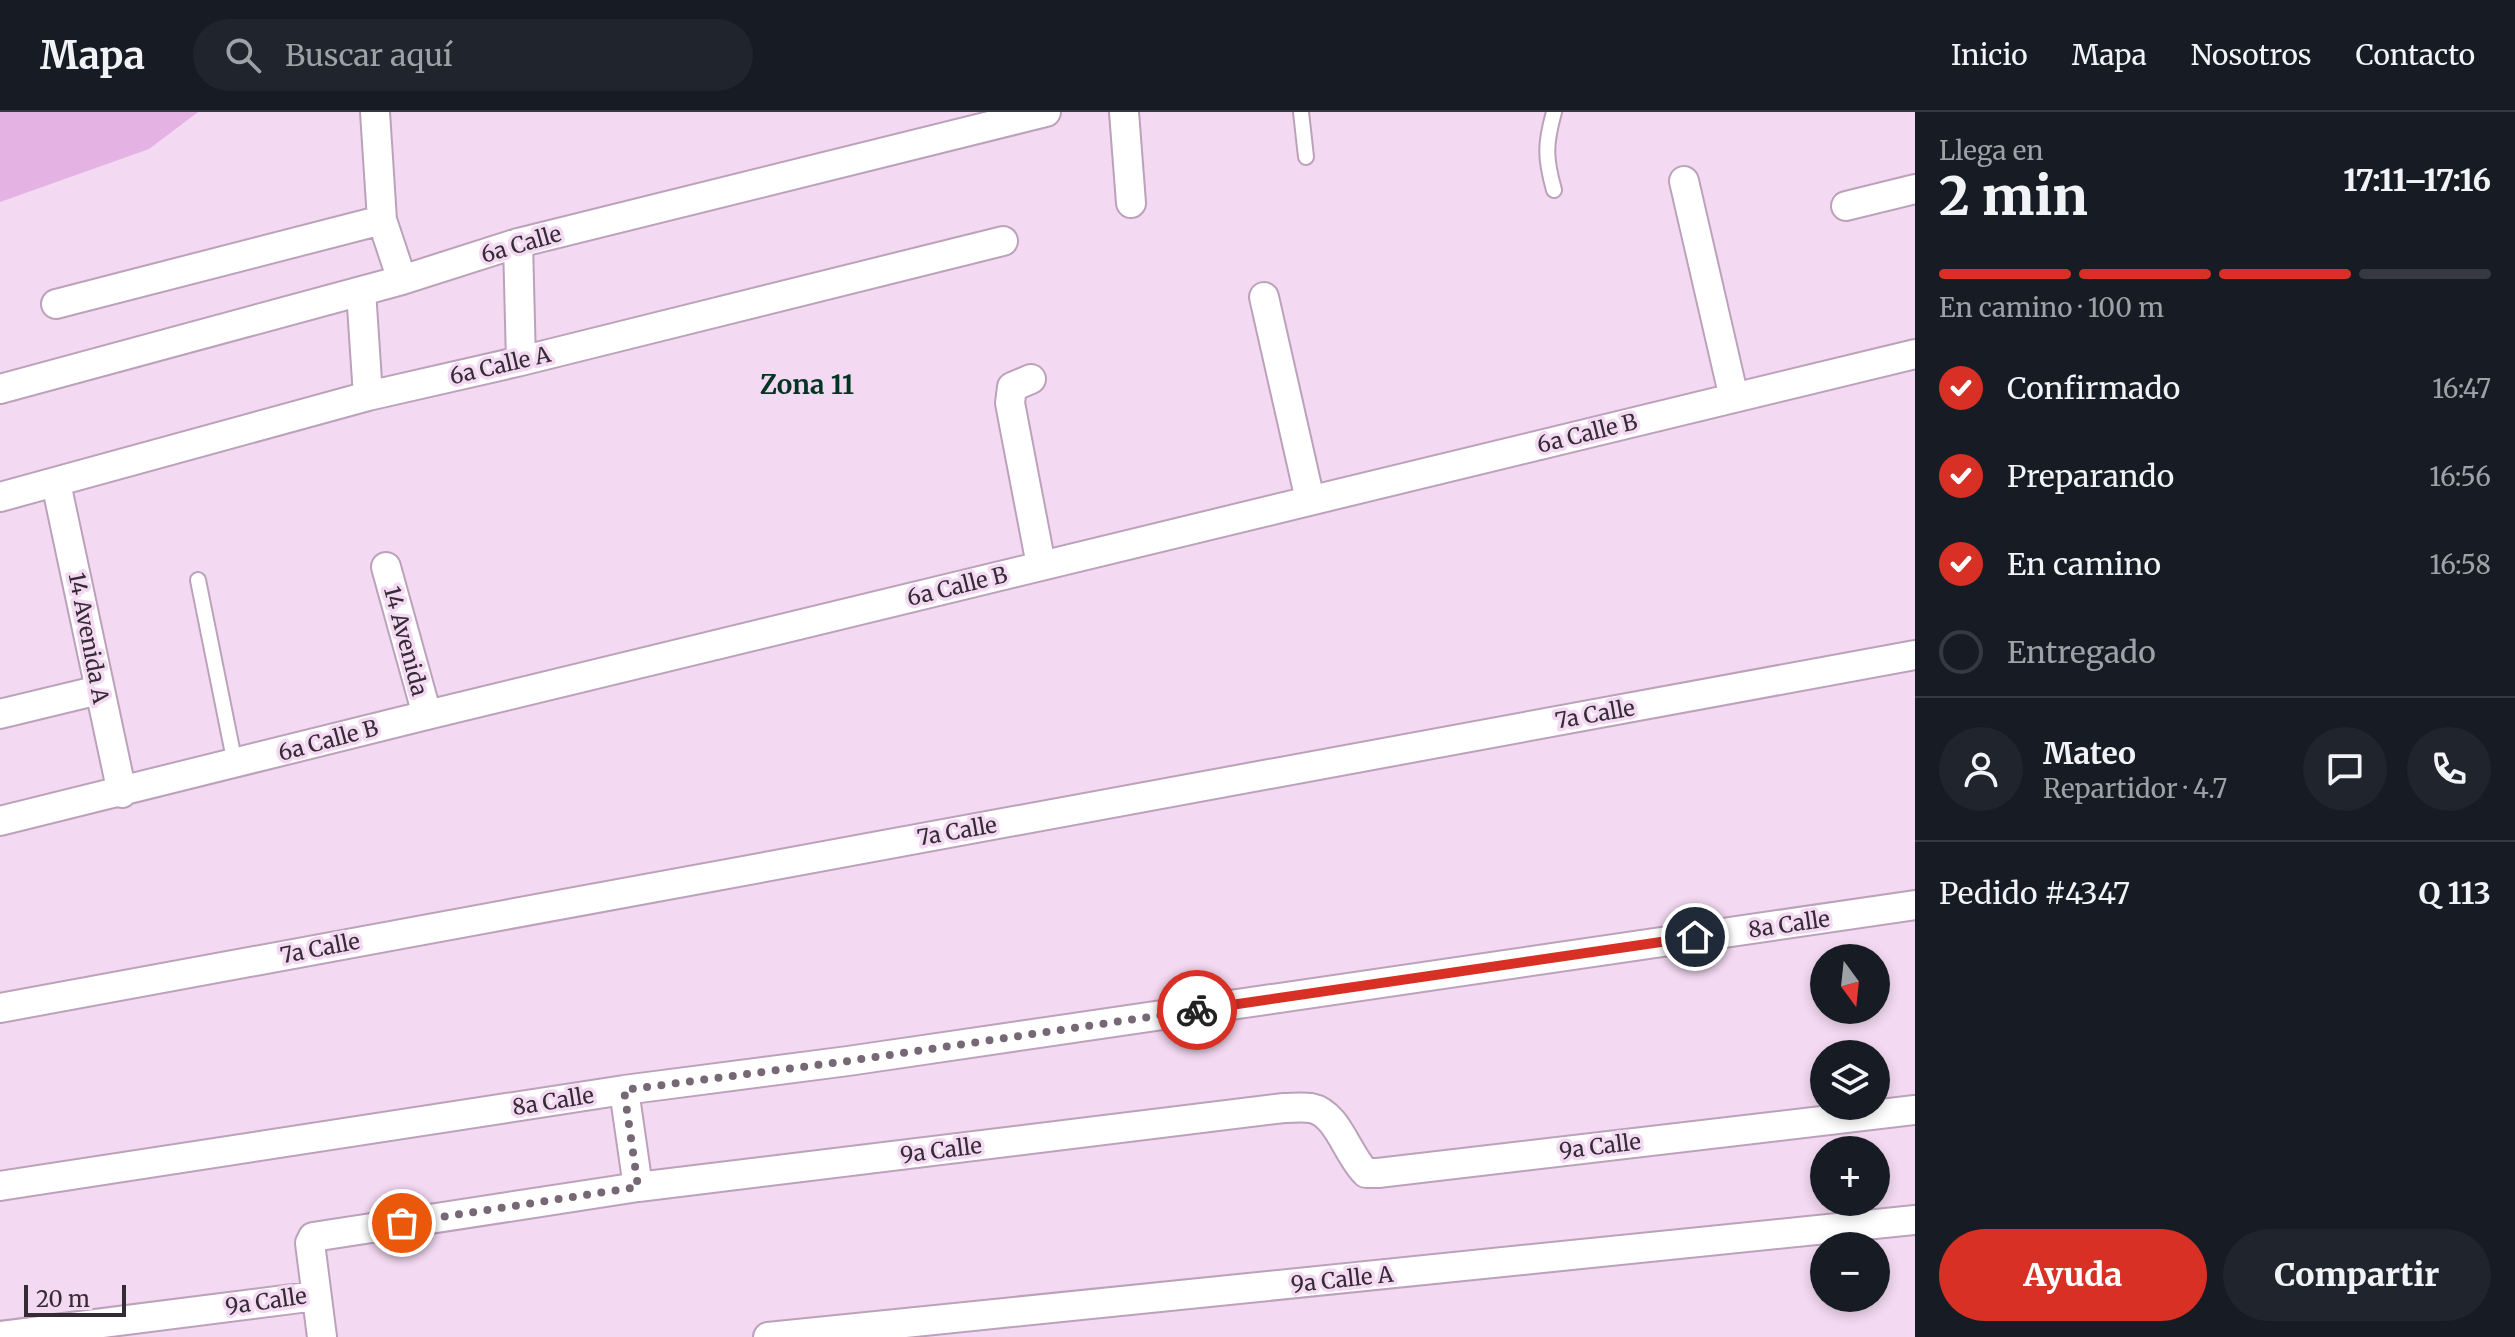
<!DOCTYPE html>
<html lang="es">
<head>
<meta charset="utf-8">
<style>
  body { margin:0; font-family:Merriweather,serif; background:#20242c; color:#f1f3f6; height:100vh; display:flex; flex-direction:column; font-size:30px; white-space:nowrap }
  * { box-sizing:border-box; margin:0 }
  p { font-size:26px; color:#9ea1a6 }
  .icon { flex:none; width:44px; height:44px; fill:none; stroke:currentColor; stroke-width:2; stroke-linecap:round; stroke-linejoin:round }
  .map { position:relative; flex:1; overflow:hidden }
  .details { display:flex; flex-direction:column; background:#171b24; width:600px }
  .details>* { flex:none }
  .needle { width:52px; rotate:165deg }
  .fabs { position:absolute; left:1810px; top:832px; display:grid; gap:16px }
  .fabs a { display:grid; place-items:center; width:80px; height:80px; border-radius:50%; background:#171b24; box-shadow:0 4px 12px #0003; font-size:40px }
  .scale { position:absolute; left:24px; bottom:20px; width:102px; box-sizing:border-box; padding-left:8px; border:4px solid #342b34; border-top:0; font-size:22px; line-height:28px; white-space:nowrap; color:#342b34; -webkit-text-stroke:6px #f3d9f2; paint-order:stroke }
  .pin { position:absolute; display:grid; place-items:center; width:68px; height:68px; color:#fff; margin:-34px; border:4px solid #fff; border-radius:50%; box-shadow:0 2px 8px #0007 }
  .courier { position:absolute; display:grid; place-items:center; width:80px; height:80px; margin:-40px; border:6px solid #d93025; border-radius:50%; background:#fff; color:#222; box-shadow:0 2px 10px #0007 }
  .headline em { font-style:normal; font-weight:800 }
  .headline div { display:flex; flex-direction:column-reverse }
  .headline { display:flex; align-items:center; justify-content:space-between; height:136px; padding:0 24px }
  h1 { font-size:52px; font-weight:800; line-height:60px }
  .bar { display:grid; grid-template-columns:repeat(4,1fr); gap:12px 8px; align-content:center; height:96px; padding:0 24px }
  .bar i { height:10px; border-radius:6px; background:#363941 }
  .bar .active { background:#d93025 }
  .bar p { grid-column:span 4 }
  .line { display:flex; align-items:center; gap:20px; padding:0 24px; border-top:2px solid #363941 }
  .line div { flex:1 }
  .round { display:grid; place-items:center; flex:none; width:84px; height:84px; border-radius:42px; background:#20242c }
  ol { padding:0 24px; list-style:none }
  li { display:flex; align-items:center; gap:24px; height:88px }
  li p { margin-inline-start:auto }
  li .icon { padding:8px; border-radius:50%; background:#d93025; color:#fff; stroke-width:4 }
  li:last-child { color:#9ea1a6 }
  li i { width:44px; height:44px; border:4px solid #363941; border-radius:50% }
  .button { display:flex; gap:16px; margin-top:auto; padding:16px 24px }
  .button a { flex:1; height:92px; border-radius:48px; background:#d93025; color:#fff; font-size:32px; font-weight:800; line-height:92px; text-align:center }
  .button a+a { background:#20242c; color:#f1f3f6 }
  header { display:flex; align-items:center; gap:48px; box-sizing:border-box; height:112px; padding:0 40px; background:#171b24; border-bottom:2px solid #363941 }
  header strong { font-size:38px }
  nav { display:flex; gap:44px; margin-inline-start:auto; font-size:28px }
  .search { width:560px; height:72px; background:#20242c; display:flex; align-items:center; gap:20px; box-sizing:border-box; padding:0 28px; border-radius:44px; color:#9ea1a6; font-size:30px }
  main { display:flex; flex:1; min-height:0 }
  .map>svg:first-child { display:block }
</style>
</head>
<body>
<header>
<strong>Mapa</strong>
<div class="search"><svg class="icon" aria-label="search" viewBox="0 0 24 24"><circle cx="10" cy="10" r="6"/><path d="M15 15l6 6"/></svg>Buscar aquí</div>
<nav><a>Inicio</a><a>Mapa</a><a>Nosotros</a><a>Contacto</a></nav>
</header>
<main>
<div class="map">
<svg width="1915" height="1225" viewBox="0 0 1915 1225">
  <rect width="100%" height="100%" fill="#f3d9f2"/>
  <!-- green -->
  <path fill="#e4b2e3" d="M0,0H198L149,37L0,90Z"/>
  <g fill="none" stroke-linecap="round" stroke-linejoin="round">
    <defs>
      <path id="lane" d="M1301,0L1306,45
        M1554,78C1545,46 1545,32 1554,0
        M198,468L235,652"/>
      <path id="street" d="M375,0L382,108L402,168
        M1124,0L1131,91
        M1684,69L1734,286
        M1846,94L1915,77
        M518,131L521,249
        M361,179L368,284
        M1264,185L1310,388
        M56,192L382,108
        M1031,267L1012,275L1010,291L1041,453
        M0,277L402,168L518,131L1046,0
        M56,371L122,681
        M0,385L368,284L521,249L1003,129
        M386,455L427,603
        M0,602L99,578
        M0,709L427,603L1915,242
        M0,896L1915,543
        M624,978L638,1075
        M0,1074L624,978L848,949L1915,793
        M0,1224L316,1184
        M322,1225L310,1131L313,1125L638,1075L1284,996C1292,996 1302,995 1311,996C1338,1001 1347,1043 1366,1061H1378L1915,998
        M768,1225L1915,1108"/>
    </defs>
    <!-- lane casing -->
    <use href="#lane" stroke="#bba2ba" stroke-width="18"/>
    <!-- street casing -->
    <use href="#street" stroke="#bba2ba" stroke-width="32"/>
    <!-- lane -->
    <use href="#lane" stroke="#fff" stroke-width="14"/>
    <!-- street -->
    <use href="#street" stroke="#fff" stroke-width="28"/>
  </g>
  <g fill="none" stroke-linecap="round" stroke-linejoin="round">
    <!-- done -->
    <path stroke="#776876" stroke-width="8" stroke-dasharray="0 14.4" d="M402,1111L638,1075L624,978L848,949L1197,898"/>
    <!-- route -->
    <path stroke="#d93025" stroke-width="10" d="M1197,898L1695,825"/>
  </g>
  <g text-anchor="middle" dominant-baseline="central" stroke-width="7" stroke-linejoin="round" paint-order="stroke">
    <!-- street labels -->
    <g font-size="22" fill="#342b34" stroke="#f3d9f2">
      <text transform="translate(521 132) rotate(-16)">6a Calle</text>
      <text transform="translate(500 253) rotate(-13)">6a Calle A</text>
      <text transform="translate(1587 321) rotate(-14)">6a Calle B</text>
      <text transform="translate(957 474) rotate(-14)">6a Calle B</text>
      <text transform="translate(89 526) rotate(79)">14 Avenida A</text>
      <text transform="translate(406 529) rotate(75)">14 Avenida</text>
      <text transform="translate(1595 602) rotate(-10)">7a Calle</text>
      <text transform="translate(328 628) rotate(-15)">6a Calle B</text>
      <text transform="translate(957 719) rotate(-10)">7a Calle</text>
      <text transform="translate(1789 812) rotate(-8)">8a Calle</text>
      <text transform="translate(320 836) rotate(-11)">7a Calle</text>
      <text transform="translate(553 989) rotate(-9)">8a Calle</text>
      <text transform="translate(1600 1034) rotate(-7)">9a Calle</text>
      <text transform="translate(941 1038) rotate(-7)">9a Calle</text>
      <text transform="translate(1342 1167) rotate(-6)">9a Calle A</text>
      <text transform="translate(266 1189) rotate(-8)">9a Calle</text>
    </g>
    <!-- quarter labels -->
    <g font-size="26" font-weight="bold" fill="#013422" stroke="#f3d9f2">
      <text x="807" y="272">Zona 11</text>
    </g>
  </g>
</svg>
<div class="fabs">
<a><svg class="needle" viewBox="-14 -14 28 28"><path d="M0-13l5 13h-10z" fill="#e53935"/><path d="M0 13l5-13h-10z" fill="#9ea1a6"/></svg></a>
<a><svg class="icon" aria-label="layers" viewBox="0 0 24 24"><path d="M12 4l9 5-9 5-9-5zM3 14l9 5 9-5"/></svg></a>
<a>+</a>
<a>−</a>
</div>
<div class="scale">20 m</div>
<div class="pin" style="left:402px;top:1111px;background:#ea580c"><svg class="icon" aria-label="bag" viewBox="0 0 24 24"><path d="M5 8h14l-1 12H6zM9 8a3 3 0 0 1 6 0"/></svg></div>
<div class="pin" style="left:1695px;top:825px;background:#1f2937"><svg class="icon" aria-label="home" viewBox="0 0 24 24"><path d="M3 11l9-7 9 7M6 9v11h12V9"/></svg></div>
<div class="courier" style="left:1197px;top:898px"><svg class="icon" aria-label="bike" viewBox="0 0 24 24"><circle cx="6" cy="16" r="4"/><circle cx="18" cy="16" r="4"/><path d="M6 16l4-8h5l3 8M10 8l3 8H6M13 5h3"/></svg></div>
</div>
<section class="details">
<div class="headline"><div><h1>2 min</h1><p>Llega en</p></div><em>17:11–17:16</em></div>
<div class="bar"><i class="active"></i><i class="active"></i><i class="active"></i><i></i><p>En camino · 100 m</p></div>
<ol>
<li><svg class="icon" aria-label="check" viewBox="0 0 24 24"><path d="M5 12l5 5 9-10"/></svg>Confirmado<p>16:47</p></li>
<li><svg class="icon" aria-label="check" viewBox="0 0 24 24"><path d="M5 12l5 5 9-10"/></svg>Preparando<p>16:56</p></li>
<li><svg class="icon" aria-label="check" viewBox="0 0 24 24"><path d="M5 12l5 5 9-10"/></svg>En camino<p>16:58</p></li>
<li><i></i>Entregado</li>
</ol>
<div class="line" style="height:144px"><a class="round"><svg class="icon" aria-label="person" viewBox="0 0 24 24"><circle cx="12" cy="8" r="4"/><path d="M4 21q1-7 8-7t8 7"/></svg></a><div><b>Mateo</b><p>Repartidor · 4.7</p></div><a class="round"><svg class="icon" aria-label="chat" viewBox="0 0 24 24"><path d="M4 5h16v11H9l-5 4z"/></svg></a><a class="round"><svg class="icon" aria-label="phone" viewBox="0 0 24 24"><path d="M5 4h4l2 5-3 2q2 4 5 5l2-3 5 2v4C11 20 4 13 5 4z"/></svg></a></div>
<div class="line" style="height:104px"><div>Pedido #4347</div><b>Q 113</b></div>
<div class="button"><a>Ayuda</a><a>Compartir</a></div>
</section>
</main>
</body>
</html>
